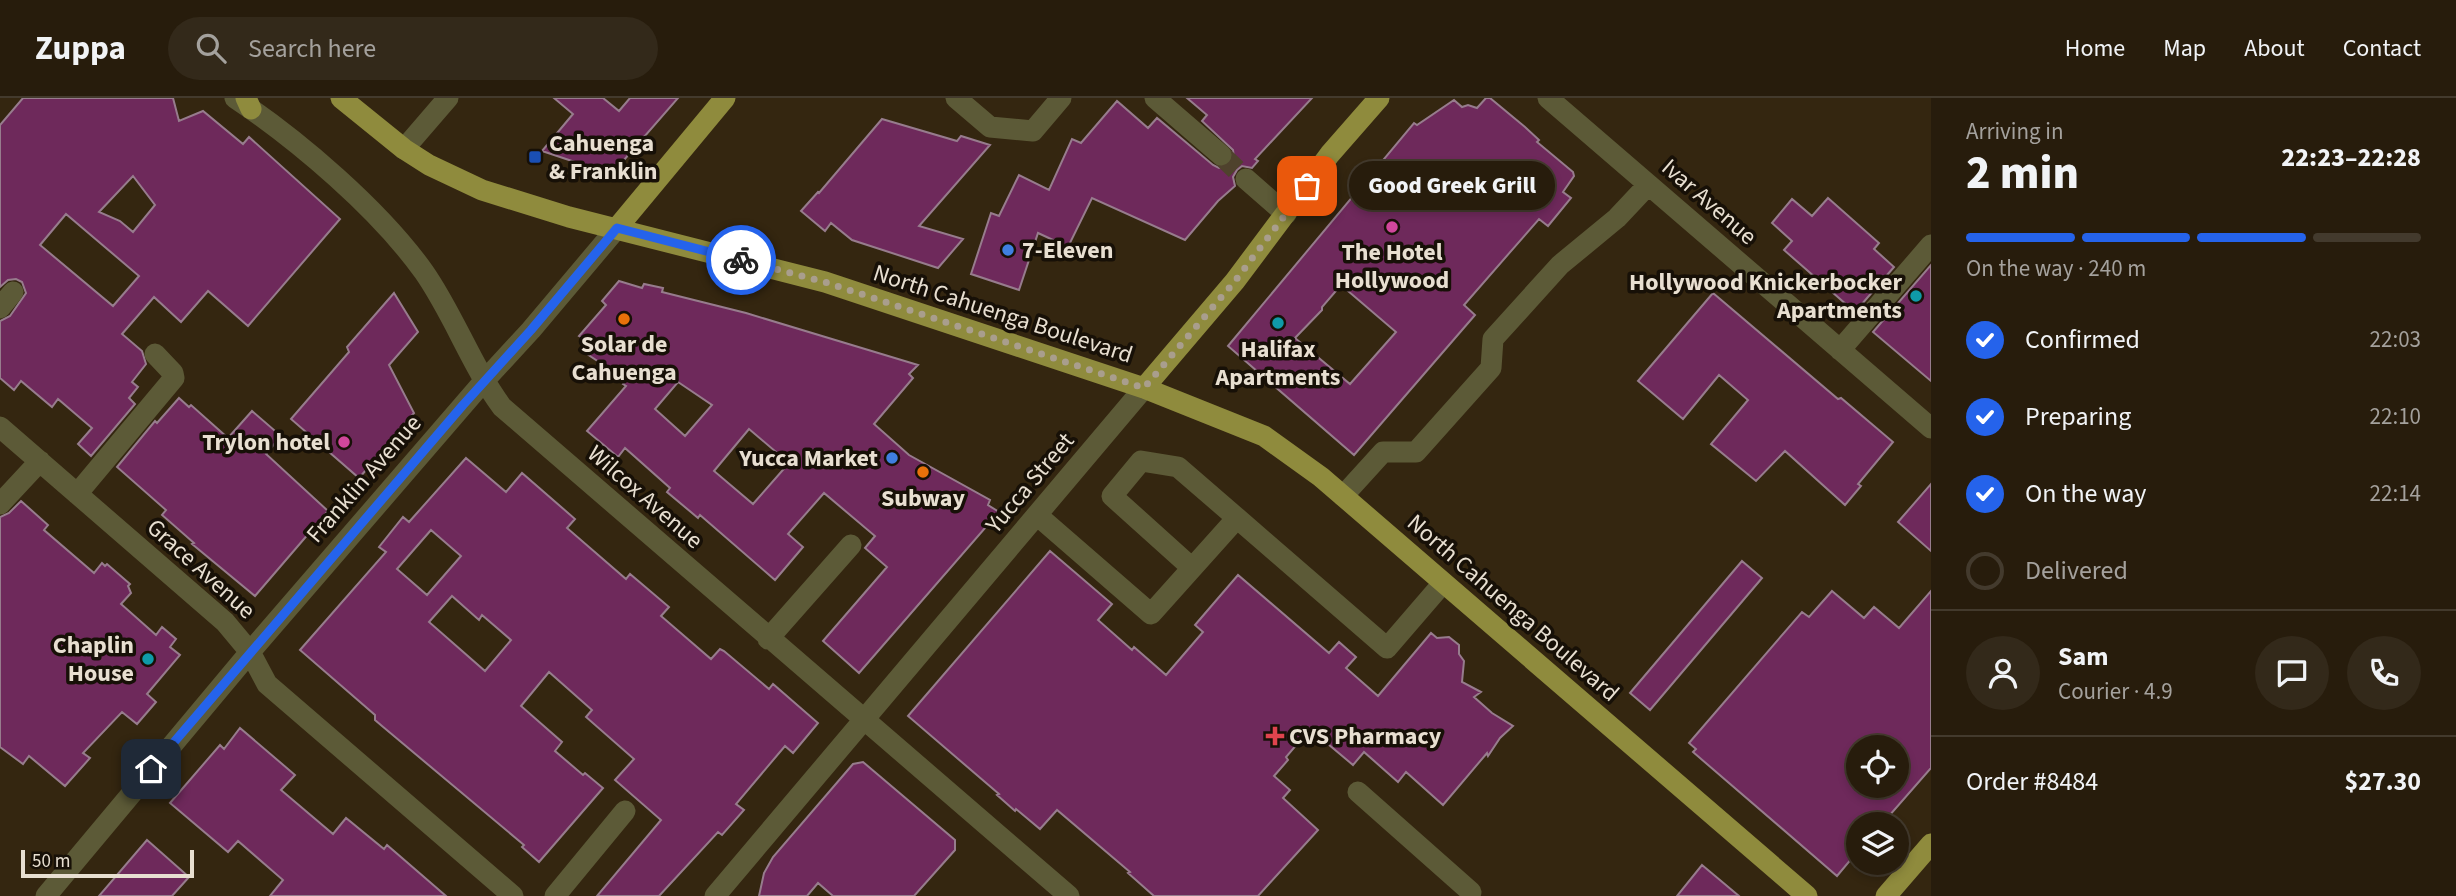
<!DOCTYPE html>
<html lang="en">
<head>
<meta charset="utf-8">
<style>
  body { margin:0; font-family:"Source Sans 3",sans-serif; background:#33291a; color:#f1f3f6; height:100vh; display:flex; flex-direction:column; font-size:26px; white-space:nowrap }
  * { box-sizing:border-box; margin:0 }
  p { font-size:23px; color:#a4a19d }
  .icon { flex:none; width:38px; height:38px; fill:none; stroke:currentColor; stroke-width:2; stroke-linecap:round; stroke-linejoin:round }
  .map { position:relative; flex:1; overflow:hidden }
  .sheet { display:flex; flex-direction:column; background:#271c0c; width:525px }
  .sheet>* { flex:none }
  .fabs { position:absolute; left:1846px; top:637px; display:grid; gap:14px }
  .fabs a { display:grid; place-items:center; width:63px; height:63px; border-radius:50%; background:#271c0c; box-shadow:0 4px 10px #0003,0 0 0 2px #433a2d; font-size:35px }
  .scale { position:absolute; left:21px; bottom:18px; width:173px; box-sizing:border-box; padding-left:7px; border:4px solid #e8dfd1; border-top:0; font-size:19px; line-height:24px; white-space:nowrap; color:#e8dfd1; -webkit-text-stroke:5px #171007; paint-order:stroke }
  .pin { position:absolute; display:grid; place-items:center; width:60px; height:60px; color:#fff; margin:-30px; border-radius:14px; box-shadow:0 4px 10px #0006 }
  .courier { position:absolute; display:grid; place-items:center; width:70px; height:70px; margin:-35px; border:5px solid #2563eb; border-radius:50%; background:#fff; color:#222; box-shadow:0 2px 9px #0007 }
  .bubble { position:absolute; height:49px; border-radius:24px; background:#271c0c; box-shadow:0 4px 10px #0003,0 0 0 2px #433a2d; font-size:23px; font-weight:800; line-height:49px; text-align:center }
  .headline em { font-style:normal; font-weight:800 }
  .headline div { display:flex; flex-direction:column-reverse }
  .headline { display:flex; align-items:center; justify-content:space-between; height:119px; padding:0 35px }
  h1 { font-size:46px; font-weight:800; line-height:52px }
  .bar { display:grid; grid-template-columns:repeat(4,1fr); gap:10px 7px; align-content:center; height:84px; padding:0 35px }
  .bar i { height:9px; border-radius:5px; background:#433a2d }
  .bar .current { background:#2563eb }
  .bar p { grid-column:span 4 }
  .line { display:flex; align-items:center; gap:18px; padding:0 35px; border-top:2px solid #433a2d }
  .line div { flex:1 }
  .round { display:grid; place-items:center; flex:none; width:74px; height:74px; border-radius:37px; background:#33291a }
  ol { padding:0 35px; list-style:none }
  li { display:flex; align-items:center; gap:21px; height:77px }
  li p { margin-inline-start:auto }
  li .icon { padding:7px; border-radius:50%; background:#2563eb; color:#fff; stroke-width:4 }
  li:last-child { color:#a4a19d }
  li i { width:38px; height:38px; border:4px solid #433a2d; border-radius:50% }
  header { display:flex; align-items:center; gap:42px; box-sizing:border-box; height:98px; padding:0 35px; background:#271c0c; border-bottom:2px solid #433a2d }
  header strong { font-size:33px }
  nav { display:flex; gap:38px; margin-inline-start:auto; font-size:24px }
  .search { width:490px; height:63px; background:#33291a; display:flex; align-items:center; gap:18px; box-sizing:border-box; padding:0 24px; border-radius:38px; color:#a4a19d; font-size:26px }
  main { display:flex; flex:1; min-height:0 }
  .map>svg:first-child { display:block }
</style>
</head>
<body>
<header>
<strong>Zuppa</strong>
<div class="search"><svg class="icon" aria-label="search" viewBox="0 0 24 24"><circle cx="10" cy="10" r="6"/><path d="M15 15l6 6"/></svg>Search here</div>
<nav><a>Home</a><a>Map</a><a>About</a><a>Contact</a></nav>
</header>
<main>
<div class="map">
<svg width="1931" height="798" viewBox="0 0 1931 798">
  <rect width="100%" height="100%" fill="#342610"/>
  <!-- building -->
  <path fill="#6e295b" stroke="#977c8d" stroke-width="2" fill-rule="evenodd" d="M23,0H173L179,23L203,13L243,46L249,39L340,121L248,228L208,193L181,224L154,199L122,236L142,253L146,266L132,284L138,289L129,300L135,306L91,358L78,346L92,330L58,301L52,309L21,283L14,292L0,280V223L10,218L26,195L22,184L16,181L8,182L0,189V27ZM133,78L155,107L133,134L120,123L99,114ZM66,116L139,178L113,208L40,147Z
    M554,0H603L619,13L630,0H678L610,78L599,81L579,75L580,70L572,67L575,64L542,53L573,16Z
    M1187,0H1312L1255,61L1258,63L1252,70L1242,68L1237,72L1233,79L1235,88L1218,103L1185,142L1092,100L1068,149L1038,135L1019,192L971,176L991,115L999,118L1019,77L1049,92L1072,41L1081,45L1117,3L1148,30L1157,20L1213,67L1219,70L1230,66L1234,60L1233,52L1202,23L1207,17Z
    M1486,0H1490L1525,29L1539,42L1537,44L1573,74L1574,78L1563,94L1571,100L1548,128L1539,121L1464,207L1475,217L1354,357L1228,248L1414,25L1417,27L1454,2L1462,9L1468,7L1477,10ZM1341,187L1396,234L1350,286L1295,240L1322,212V209Z
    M882,21L957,43L961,38L990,47L919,128L963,141L938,170L852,142L831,125L825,133L801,113L818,94L819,95Z
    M1828,100L1879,145L1874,151L1894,169L1855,214L1784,152L1792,143L1772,125L1792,101L1812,118Z
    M1931,167V283L1873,234Z
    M619,183L642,190L644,186L663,190L662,194L746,215L918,267L909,276L913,280L874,326L909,357L990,402L988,407L999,414L859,575L823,543L887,469L865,450L875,438L824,395L788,436L803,449L775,482L700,417L698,420L667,394L670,390L625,350L618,359L587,333L626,288L623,286L626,282L587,256L594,246L579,238L606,207L602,203ZM678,284L712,307L685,338L655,311ZM749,331L789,365L753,406L714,373Z
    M394,195L418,234L389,267L414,315L388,346L390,353L381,355L359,380L291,321L349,254L347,249Z
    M1713,195L1838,301L1841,300L1893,344L1858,386L1861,388L1845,407L1785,353L1756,383L1711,346L1748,302L1719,277L1683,321L1638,283Z
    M179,300L189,309L191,307L228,340L252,313L281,338L266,356L328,413L255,498L192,446L194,445L162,417L166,412L117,369L155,323L157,325Z
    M466,360L506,394L522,375L575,421L567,430L626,481L630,476L669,509L661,518L711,561L720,551L724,553L769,591L773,586L818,625L793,655L785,648L736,706L744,712L722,737L718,734L659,798H597L661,722L615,682L634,661L586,619L592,612L549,574L521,608L562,644L555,653L583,677L585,675L603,690L539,764L522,749L524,747L382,628L375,622V617L300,552L386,454L379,449L403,419L409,424ZM431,432L461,458L427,497L397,471ZM452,498L479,522L482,517L511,542L485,573L429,524Z
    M1931,386V453L1898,424Z
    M21,403L48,427L44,432L94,475L102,465L105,468L107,466L130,486L128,488L131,495L121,506L156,537L162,529L176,541L170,549L180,557L147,596L156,604L137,626L122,614L83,655L90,660L65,688L29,658L23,666L0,649V419L9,415Z
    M1050,453L1112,506L1098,522L1132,552L1134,549L1166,577L1203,534L1195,527L1238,477L1329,555L1339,544L1356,559L1346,570L1378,598L1431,535L1437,540L1449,539L1459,547V556L1464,563L1462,584L1481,594L1474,599L1492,615L1513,628L1500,640L1488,658L1487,655L1443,707L1406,674L1398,684L1364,654L1353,667L1310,631L1286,659L1288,662L1274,678L1290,692L1283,700L1318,732L1258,798H1154L1128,775L1130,774L1057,712L1040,731L1016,711L1015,713L997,697L999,696L908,618Z
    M1742,463L1762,480L1650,612L1630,595Z
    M1832,493L1864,520L1874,509L1899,530L1931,493V670L1882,726H1858V753L1837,778L1693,654L1696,651L1689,645L1802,514L1809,519ZM1858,649H1897V688H1858Z
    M240,630L295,677L281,692L333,736L346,720L384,751L387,747L446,798H270L283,782L238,743L228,754L170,705L220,647L224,651Z
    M863,664L955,742V752L914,798H833L818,785L807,798H759L764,775L773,759L853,666Z
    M147,742L189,779L172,798H99Z
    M1702,767L1739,798H1677Z"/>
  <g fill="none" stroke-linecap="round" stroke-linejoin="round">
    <!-- minor-tunnel -->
    <path stroke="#4f422d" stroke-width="21" stroke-dasharray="21 10" stroke-linecap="butt" d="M1221,57L1246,81"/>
    <!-- minor -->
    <path stroke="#5c5a37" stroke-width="21" d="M235,0C299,43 379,111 424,174C454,217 471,267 502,309L1069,798
      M956,0L990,29L1033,33L1061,0
      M1155,0L1221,57
      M1548,0L1931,330
      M404,51L448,0
      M1246,81L1286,116
      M0,210L13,194
      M1840,252L1931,147
      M0,329L225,524L250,554L267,586L513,798
      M77,396L174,280L173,275L155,256
      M1343,398L1383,354H1416L1491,270L1493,241L1560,167L1617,120L1648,87
      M0,406L40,363
      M1037,417L1151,516L1237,420L1178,369L1141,363L1112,398L1192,470
      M1237,420L1387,550L1443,485
      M768,541L851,447
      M1358,694L1471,794
      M46,798L250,554L484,283L531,232L617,130
      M555,798L625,713
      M715,798L1144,290"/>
    <!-- major -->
    <path stroke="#8f8b3d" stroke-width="21" d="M246,0L251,11
      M341,0L404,51L429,67L482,92L569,119L825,184L1144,290L1264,338L1321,379L1807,798
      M617,130L725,0
      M1144,290L1235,183L1330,56L1379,0
      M1886,798L1931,746"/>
  </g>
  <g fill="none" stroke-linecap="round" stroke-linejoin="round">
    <!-- done -->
    <path stroke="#a99e8d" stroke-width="7" stroke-dasharray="0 12.6" d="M741,162L825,184L1144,290L1235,183L1307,88"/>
    <!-- route -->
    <path stroke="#2563eb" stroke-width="9" d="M151,671L463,307L531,232L617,130L741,162"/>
  </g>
  <!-- markers -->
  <rect fill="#1a4fb4" stroke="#171007" stroke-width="2.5" x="528" y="52" width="14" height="14" rx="3.5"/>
  <g fill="#d1479c" stroke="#171007" stroke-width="2.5">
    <circle cx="1392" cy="129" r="7"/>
    <circle cx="344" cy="344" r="7"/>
  </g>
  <g fill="#3f7fe0" stroke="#171007" stroke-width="2.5">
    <circle cx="1008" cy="152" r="7"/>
    <circle cx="892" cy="360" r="7"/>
  </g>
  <g fill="#0f9aa8" stroke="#171007" stroke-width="2.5">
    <circle cx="1916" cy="198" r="7"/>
    <circle cx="1278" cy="225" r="7"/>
    <circle cx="148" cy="561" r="7"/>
  </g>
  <g fill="#e8710a" stroke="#171007" stroke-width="2.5">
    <circle cx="624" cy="221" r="7"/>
    <circle cx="923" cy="374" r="7"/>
  </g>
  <path fill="#e0444e" stroke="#171007" stroke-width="2.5" d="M1271.5 627.5h7v7h7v7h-7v7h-7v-7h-7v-7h7z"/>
  <g text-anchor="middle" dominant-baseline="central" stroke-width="7" stroke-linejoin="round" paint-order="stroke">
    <!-- poi labels -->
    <g font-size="24" font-weight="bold" fill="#e8dfd1" stroke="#171007">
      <text x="549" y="45" text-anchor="start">Cahuenga<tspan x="549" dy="28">&amp; Franklin</tspan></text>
      <text x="1022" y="152" text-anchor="start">7-Eleven</text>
      <text x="1392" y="154">The Hotel<tspan x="1392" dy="28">Hollywood</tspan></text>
      <text x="1902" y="184" text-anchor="end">Hollywood Knickerbocker<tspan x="1902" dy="28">Apartments</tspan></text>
      <text x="624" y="246">Solar de<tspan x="624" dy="28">Cahuenga</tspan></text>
      <text x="1278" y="251">Halifax<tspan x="1278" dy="28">Apartments</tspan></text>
      <text x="330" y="344" text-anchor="end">Trylon hotel</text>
      <text x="878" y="360" text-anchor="end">Yucca Market</text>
      <text x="923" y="400">Subway</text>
      <text x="134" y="547" text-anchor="end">Chaplin<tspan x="134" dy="28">House</tspan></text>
      <text x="1289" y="638" text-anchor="start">CVS Pharmacy</text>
    </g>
    <!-- street labels -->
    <g font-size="24" fill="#e8dfd1" stroke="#171007">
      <text transform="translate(1709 104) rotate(41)">Ivar Avenue</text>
      <text transform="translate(1003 216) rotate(18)">North Cahuenga Boulevard</text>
      <text transform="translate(364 381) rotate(-49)">Franklin Avenue</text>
      <text transform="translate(1030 385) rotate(-50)">Yucca Street</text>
      <text transform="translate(645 399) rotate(41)">Wilcox Avenue</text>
      <text transform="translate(201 471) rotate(42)">Grace Avenue</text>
      <text transform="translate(1513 510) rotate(41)">North Cahuenga Boulevard</text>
    </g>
  </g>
</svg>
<div class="fabs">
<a><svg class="icon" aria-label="locate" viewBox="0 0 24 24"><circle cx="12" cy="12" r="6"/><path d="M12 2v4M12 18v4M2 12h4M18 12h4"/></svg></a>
<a><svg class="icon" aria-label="layers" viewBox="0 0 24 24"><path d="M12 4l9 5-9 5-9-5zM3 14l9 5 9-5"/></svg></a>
</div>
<div class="scale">50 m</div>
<div class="pin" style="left:1307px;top:88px;background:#ea580c"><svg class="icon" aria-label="bag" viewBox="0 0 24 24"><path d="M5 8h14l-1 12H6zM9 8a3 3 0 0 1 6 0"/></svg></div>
<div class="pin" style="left:151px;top:671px;background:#1f2937"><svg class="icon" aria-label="home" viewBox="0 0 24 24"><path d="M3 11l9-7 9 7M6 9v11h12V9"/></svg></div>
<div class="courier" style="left:741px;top:162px"><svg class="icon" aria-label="bike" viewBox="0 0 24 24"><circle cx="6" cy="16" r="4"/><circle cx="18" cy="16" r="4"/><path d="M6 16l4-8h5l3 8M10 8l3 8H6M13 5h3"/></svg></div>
<div class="bubble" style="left:1349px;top:63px;width:206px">Good Greek Grill</div>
</div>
<section class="sheet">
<div class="headline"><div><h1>2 min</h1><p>Arriving in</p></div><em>22:23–22:28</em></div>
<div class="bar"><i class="current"></i><i class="current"></i><i class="current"></i><i></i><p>On the way · 240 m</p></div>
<ol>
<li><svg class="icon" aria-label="check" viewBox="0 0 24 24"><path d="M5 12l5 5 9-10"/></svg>Confirmed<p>22:03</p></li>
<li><svg class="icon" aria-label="check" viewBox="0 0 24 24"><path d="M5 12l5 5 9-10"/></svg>Preparing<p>22:10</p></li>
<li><svg class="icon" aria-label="check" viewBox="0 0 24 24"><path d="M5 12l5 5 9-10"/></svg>On the way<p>22:14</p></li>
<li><i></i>Delivered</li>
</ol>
<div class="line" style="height:126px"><a class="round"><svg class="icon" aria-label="person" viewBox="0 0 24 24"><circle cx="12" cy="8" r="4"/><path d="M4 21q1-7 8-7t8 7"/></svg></a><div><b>Sam</b><p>Courier · 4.9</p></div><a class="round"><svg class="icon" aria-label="chat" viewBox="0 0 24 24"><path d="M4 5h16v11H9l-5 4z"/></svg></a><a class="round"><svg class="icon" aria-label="phone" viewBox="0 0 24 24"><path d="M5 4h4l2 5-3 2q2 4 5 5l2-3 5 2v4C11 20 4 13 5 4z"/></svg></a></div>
<div class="line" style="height:91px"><div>Order #8484</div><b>$27.30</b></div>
</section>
</main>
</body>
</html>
